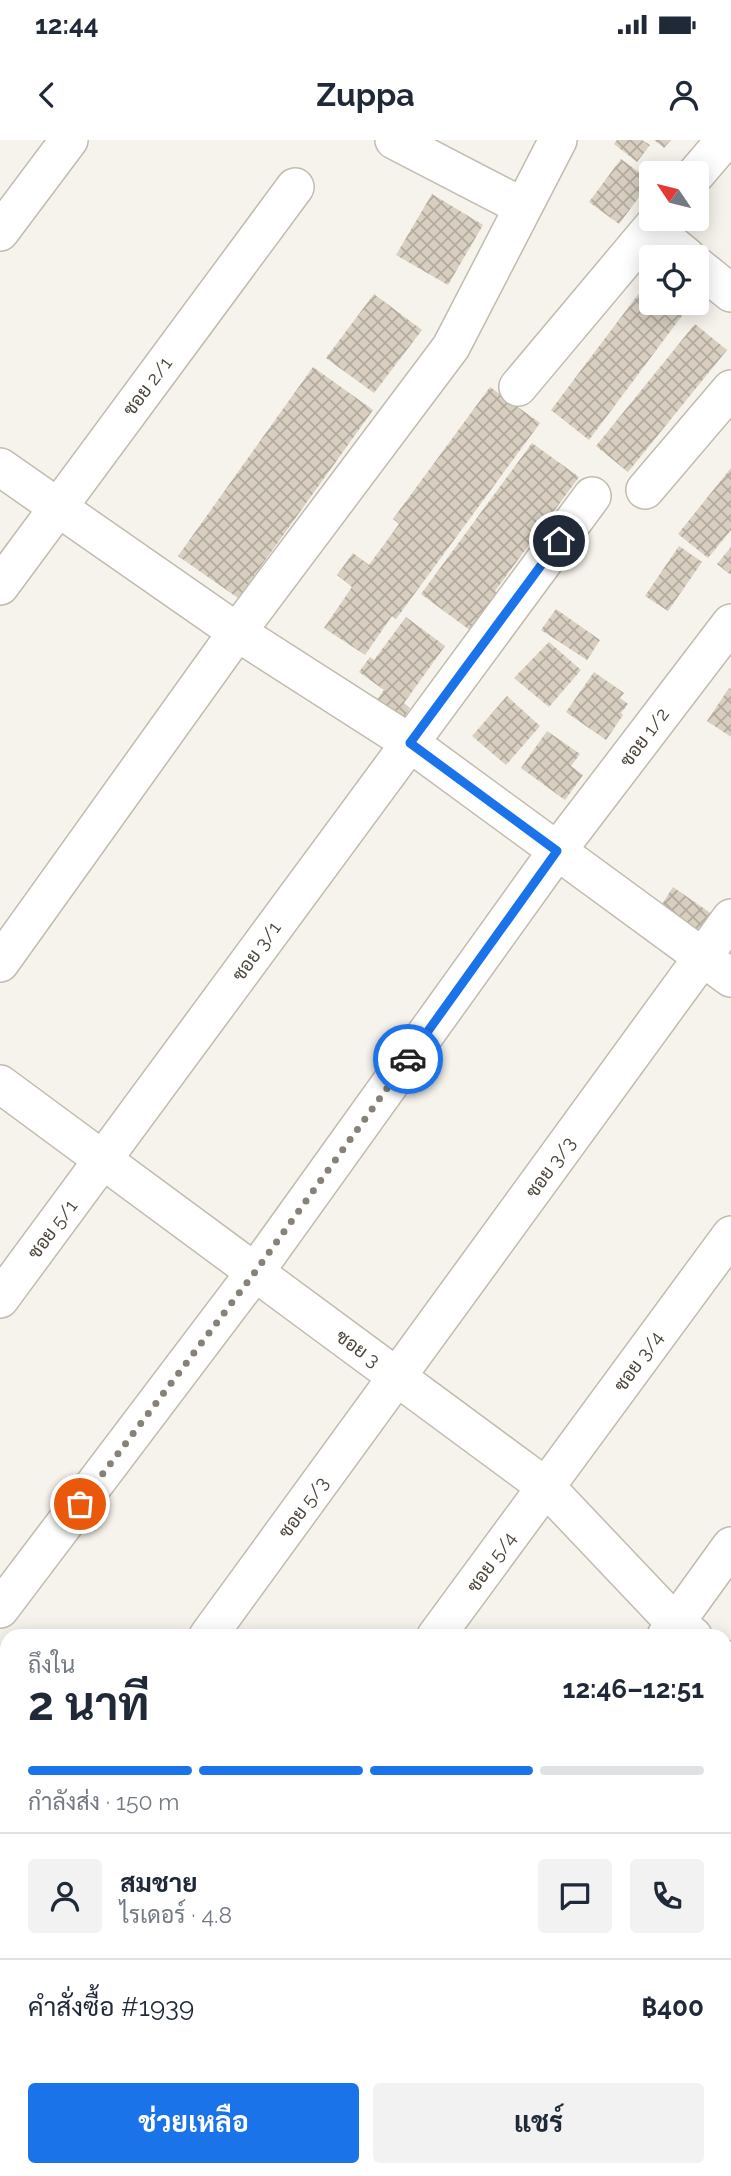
<!DOCTYPE html>
<html lang="th">
<head>
<meta charset="utf-8">
<style>
  body { margin:0; font-family:Raleway,Sarabun,sans-serif; background:#f2f2f3; color:#1f2937; height:100vh; display:flex; flex-direction:column; font-size:26px; white-space:nowrap }
  * { box-sizing:border-box; margin:0 }
  p { font-size:23px; color:#747a83 }
  .icon { flex:none; width:38px; height:38px; fill:none; stroke:currentColor; stroke-width:2; stroke-linecap:round; stroke-linejoin:round }
  .map { position:relative; flex:1; overflow:hidden }
  .details { position:absolute; left:0px; top:1489px; width:732px; height:548px; display:flex; flex-direction:column; background:#fff; border-radius:21px 21px 0 0; box-shadow:0 4px 18px #0003 }
  .details>* { flex:none }
  .needle { width:46px; rotate:305deg }
  .buttons { position:absolute; left:639px; top:21px; display:grid; gap:14px }
  .buttons a { display:grid; place-items:center; width:70px; height:70px; border-radius:7px; background:#fff; box-shadow:0 4px 18px #0003; font-size:35px }
  .pin { position:absolute; display:grid; place-items:center; width:60px; height:60px; color:#fff; margin:-30px; border:4px solid #fff; border-radius:50%; box-shadow:0 2px 7px #0007 }
  .courier { position:absolute; display:grid; place-items:center; width:70px; height:70px; margin:-35px; border:5px solid #1a73e8; border-radius:50%; background:#fff; color:#222; box-shadow:0 2px 9px #0007 }
  .summary em { font-style:normal; font-weight:700 }
  .summary div { display:flex; flex-direction:column-reverse }
  .summary { display:flex; align-items:center; justify-content:space-between; height:119px; padding:0 28px }
  h1 { font-size:46px; font-weight:700; line-height:52px }
  .bar { display:grid; grid-template-columns:repeat(4,1fr); gap:10px 7px; align-content:center; height:84px; padding:0 28px }
  .bar i { height:9px; border-radius:5px; background:#e0e1e3 }
  .bar .current { background:#1a73e8 }
  .bar p { grid-column:span 4 }
  .line { display:flex; align-items:center; gap:18px; padding:0 28px; border-top:2px solid #e0e1e3 }
  .line div { flex:1 }
  .round { display:grid; place-items:center; flex:none; width:74px; height:74px; border-radius:7px; background:#f2f2f3 }
  .cta { display:flex; gap:14px; margin-top:auto; padding:14px 28px }
  .cta a { flex:1; height:80px; border-radius:7px; background:#1a73e8; color:#fff; font-size:28px; font-weight:700; line-height:80px; text-align:center }
  .cta a+a { background:#f2f2f3; color:#1f2937 }
  .status { display:flex; justify-content:space-between; align-items:center; height:49px; padding:0 35px; background:#fff; direction:ltr }
  .status svg { height:19px; fill:currentColor }
  header { display:flex; justify-content:space-between; align-items:center; height:91px; padding:0 28px; background:#fff; font-size:32px; font-weight:700 }
  .map>svg:first-child { display:block }
</style>
</head>
<body>
<div class="status"><b>12:44</b><svg viewBox="0 0 49 12"><path d="M0 12V9h3v3zM5 12V6h3v6zM10 12V3h3v9zM15 12V0h3v12zM26 1h20v11H26zM47 4h2v5h-2z"/></svg></div>
<header><svg class="icon" aria-label="back" viewBox="0 0 24 24"><path d="M15 5l-7 7 7 7"/></svg>Zuppa<svg class="icon" aria-label="person" viewBox="0 0 24 24"><circle cx="12" cy="8" r="4"/><path d="M4 21q1-7 8-7t8 7"/></svg></header>
<div class="map">
<svg width="731" height="2036" viewBox="0 0 731 2036">
  <defs>
    <pattern id="building-cross-hatch" width="8" height="8" patternUnits="userSpaceOnUse" patternTransform="scale(1.75)"><rect width="8" height="8" fill="#d8cfc1"/><path d="M0 0l8 8M0 8l8-8" fill="none" stroke="#b1aa9e"/></pattern>
  </defs>
  <rect width="100%" height="100%" fill="#f6f3ec"/>
  <!-- building -->
  <path fill="url(#building-cross-hatch)" d="M617,0H642L650,5L637,22L614,4Z
    M654,0H671L664,8Z
    M621,19L651,41L619,84L589,62Z
    M432,54L483,85L448,145L396,115Z
    M646,144L651,148V163H670L684,173L589,300L551,270Z
    M374,154L422,190L374,253L326,218Z
    M695,184L727,210L628,332L596,306Z
    M313,227L373,270L238,458L178,416Z
    M490,247L540,283L396,479L392,476L365,515L324,488L352,447L337,435L353,413L369,425L399,384L393,379Z
    M532,303L579,337L495,451L502,457L475,494L421,454Z
    M731,328V390L708,418L678,394Z
    M679,406L702,422L668,471L645,456Z
    M731,407V435L717,424Z
    M556,469L600,500L587,520L541,490Z
    M406,477L445,506L404,563L410,568L400,583L374,564L384,550L359,532L370,517L374,520Z
    M549,502L581,530L549,567L514,538Z
    M594,532L624,553L620,558L628,564L621,573L623,575L606,600L566,572Z
    M729,548L731,549V597L707,581Z
    M507,556L540,586L506,625L472,596Z
    M547,591L580,614L571,626L583,635L565,660L521,628Z
    M673,747L722,781L707,802L659,769Z"/>
  <g fill="none" stroke-linecap="round" stroke-linejoin="round">
    <defs>
      <path id="street" d="M394,0L523,67
        M696,34L725,0
        M652,88L687,117
        M0,92L69,0
        M696,125L731,153
        M518,247L659,79
        M0,327L237,492L410,603L731,838
        M645,350L731,249
        M0,446L295,47
        M0,823L237,492L451,207L558,0
        M0,944L546,1347L675,1483L693,1496
        M0,1159L592,356
        M0,1469L255,1132L557,711L731,483
        M208,1496L731,778
        M436,1496L731,1095
        M666,1496L731,1406
        M724,1519L731,1524
        M0,1605L7,1610
        M724,1729L731,1721
        M0,1779L7,1770
        M528,2030L536,2036
        M40,2036L45,2030
        M272,2036L276,2030
        M496,2036L500,2030
        M723,2036L731,2025"/>
    </defs>
    <!-- street casing -->
    <use href="#street" stroke="#c2bbae" stroke-width="40"/>
    <!-- street -->
    <use href="#street" stroke="#fff" stroke-width="37"/>
  </g>
  <g fill="none" stroke-linecap="round" stroke-linejoin="round">
    <!-- done -->
    <path stroke="#878178" stroke-width="7" stroke-dasharray="0 12.6" d="M80,1364L255,1132L408,919"/>
    <!-- route -->
    <path stroke="#1a73e8" stroke-width="9" d="M408,919L557,711L410,603L559,401"/>
  </g>
  <g text-anchor="middle" dominant-baseline="central" stroke-width="5" stroke-linejoin="round" paint-order="stroke">
    <!-- street labels -->
    <g font-size="19" fill="#4b4439" stroke="#fff">
      <text transform="translate(147 246) rotate(-53)">ซอย 2/1</text>
      <text transform="translate(644 597) rotate(-53)">ซอย 1/2</text>
      <text transform="translate(256 811) rotate(-54)">ซอย 3/1</text>
      <text transform="translate(550 1027) rotate(-54)">ซอย 3/3</text>
      <text transform="translate(52 1089) rotate(-53)">ซอย 5/1</text>
      <text transform="translate(358 1208) rotate(36)">ซอย 3</text>
      <text transform="translate(638 1221) rotate(-54)">ซอย 3/4</text>
      <text transform="translate(303 1367) rotate(-54)">ซอย 5/3</text>
      <text transform="translate(491 1422) rotate(-54)">ซอย 5/4</text>
    </g>
  </g>
</svg>
<div class="buttons">
<a><svg class="needle" viewBox="-14 -14 28 28"><path d="M0-13l5 13h-10z" fill="#e53935"/><path d="M0 13l5-13h-10z" fill="#747a83"/></svg></a>
<a><svg class="icon" aria-label="locate" viewBox="0 0 24 24"><circle cx="12" cy="12" r="6"/><path d="M12 2v4M12 18v4M2 12h4M18 12h4"/></svg></a>
</div>
<div class="pin" style="left:80px;top:1364px;background:#ea580c"><svg class="icon" aria-label="bag" viewBox="0 0 24 24"><path d="M5 8h14l-1 12H6zM9 8a3 3 0 0 1 6 0"/></svg></div>
<div class="pin" style="left:559px;top:401px;background:#1f2937"><svg class="icon" aria-label="home" viewBox="0 0 24 24"><path d="M3 11l9-7 9 7M6 9v11h12V9"/></svg></div>
<div class="courier" style="left:408px;top:919px"><svg class="icon" aria-label="car" viewBox="0 0 24 24"><path d="M5 17H2v-5l4-1 3-4h7l3 4 3 1v5h-3M9 17h6M6 11h13"/><circle cx="7" cy="17" r="2"/><circle cx="17" cy="17" r="2"/></svg></div>
<section class="details">
<div class="summary"><div><h1>2 นาที</h1><p>ถึงใน</p></div><em>12:46–12:51</em></div>
<div class="bar"><i class="current"></i><i class="current"></i><i class="current"></i><i></i><p>กำลังส่ง · 150 m</p></div>
<div class="line" style="height:126px"><a class="round"><svg class="icon" aria-label="person" viewBox="0 0 24 24"><circle cx="12" cy="8" r="4"/><path d="M4 21q1-7 8-7t8 7"/></svg></a><div><b>สมชาย</b><p>ไรเดอร์ · 4.8</p></div><a class="round"><svg class="icon" aria-label="chat" viewBox="0 0 24 24"><path d="M4 5h16v11H9l-5 4z"/></svg></a><a class="round"><svg class="icon" aria-label="phone" viewBox="0 0 24 24"><path d="M5 4h4l2 5-3 2q2 4 5 5l2-3 5 2v4C11 20 4 13 5 4z"/></svg></a></div>
<div class="line" style="height:91px"><div>คำสั่งซื้อ #1939</div><b>฿400</b></div>
<div class="cta"><a>ช่วยเหลือ</a><a>แชร์</a></div>
</section>
</div>
</body>
</html>
